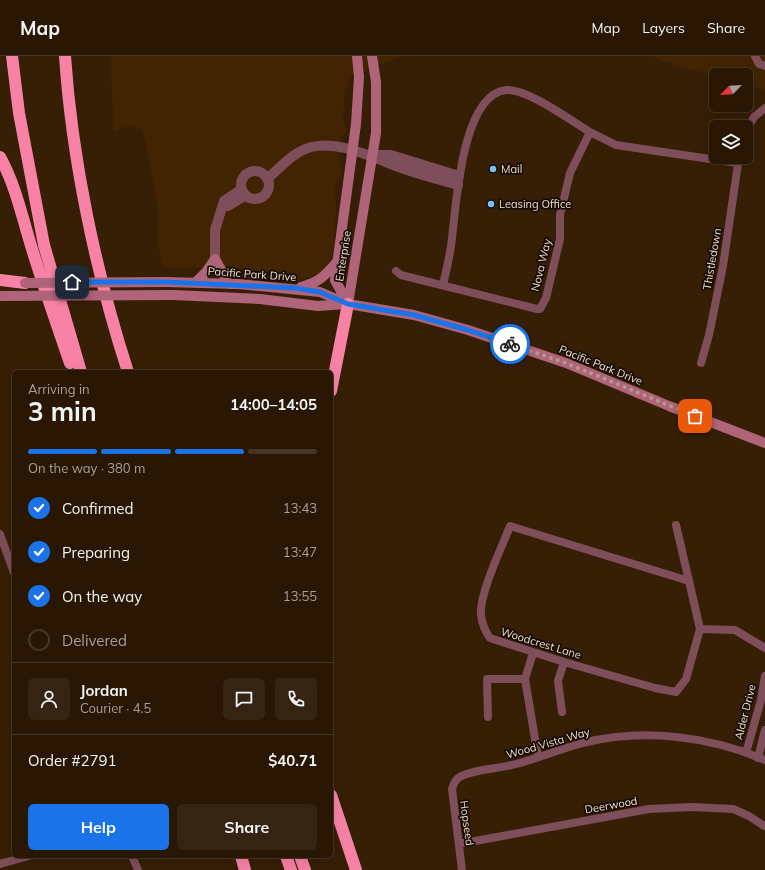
<!DOCTYPE html>
<html lang="en">
<head>
<meta charset="utf-8">
<style>
  body { margin:0; font-family:Mulish,sans-serif; background:#352413; color:#f1f3f6; height:100vh; display:flex; flex-direction:column; font-size:15px; white-space:nowrap }
  * { box-sizing:border-box; margin:0 }
  p { font-size:13px; color:#a59f9a }
  .icon { flex:none; width:22px; height:22px; fill:none; stroke:currentColor; stroke-width:2; stroke-linecap:round; stroke-linejoin:round }
  .map { position:relative; flex:1; overflow:hidden }
  .details { position:absolute; left:12px; top:314px; width:321px; height:488px; display:flex; flex-direction:column; background:#291704; border-radius:6px; box-shadow:0 4px 16px #0002,0 0 0 1px #453626 }
  .details>* { flex:none }
  .needle { width:26px; rotate:245deg }
  .controls { position:absolute; left:709px; top:12px; display:grid; gap:8px }
  .controls a { display:grid; place-items:center; width:44px; height:44px; border-radius:6px; background:#291704; box-shadow:0 4px 16px #0002,0 0 0 1px #453626; font-size:20px }
  .pin { position:absolute; display:grid; place-items:center; width:34px; height:34px; color:#fff; margin:-17px; border-radius:8px; box-shadow:0 2px 6px #0006 }
  .courier { position:absolute; display:grid; place-items:center; width:40px; height:40px; margin:-20px; border:3px solid #1a73e8; border-radius:50%; background:#fff; color:#222; box-shadow:0 1px 5px #0007 }
  .head em { font-style:normal; font-weight:700 }
  .head div { display:flex; flex-direction:column-reverse }
  .head { display:flex; align-items:center; justify-content:space-between; height:68px; padding:0 16px }
  h1 { font-size:26px; font-weight:700; line-height:30px }
  .bar { display:grid; grid-template-columns:repeat(4,1fr); gap:6px 4px; align-content:center; height:48px; padding:0 16px }
  .bar i { height:5px; border-radius:3px; background:#453626 }
  .bar .active { background:#1a73e8 }
  .bar p { grid-column:span 4 }
  .line { display:flex; align-items:center; gap:10px; padding:0 16px; border-top:1px solid #453626 }
  .line div { flex:1 }
  .round { display:grid; place-items:center; flex:none; width:42px; height:42px; border-radius:6px; background:#352413 }
  ol { padding:0 16px; list-style:none }
  li { display:flex; align-items:center; gap:12px; height:44px }
  li p { margin-inline-start:auto }
  li .icon { padding:4px; border-radius:50%; background:#1a73e8; color:#fff; stroke-width:4 }
  li:last-child { color:#a59f9a }
  li i { width:22px; height:22px; border:2px solid #453626; border-radius:50% }
  .action { display:flex; gap:8px; margin-top:auto; padding:8px 16px }
  .action a { flex:1; height:46px; border-radius:6px; background:#1a73e8; color:#fff; font-size:16px; font-weight:700; line-height:46px; text-align:center }
  .action a+a { background:#352413; color:#f1f3f6 }
  header { display:flex; align-items:center; gap:24px; box-sizing:border-box; height:56px; padding:0 20px; background:#291704; border-bottom:1px solid #453626 }
  header strong { font-size:19px }
  nav { display:flex; gap:22px; margin-inline-start:auto; font-size:14px }
  .map>svg:first-child { display:block }
</style>
</head>
<body>
<header>
<strong>Map</strong>
<nav><a>Map</a><a>Layers</a><a>Share</a></nav>
</header>
<div class="map">
<svg width="765" height="814" viewBox="0 0 765 814">
  <rect width="100%" height="100%" fill="#371f06"/>
  <!-- built -->
  <path fill="#422403" d="M110,0H402L350,20L344,44L343,61L346,76L340,81L339,107L343,114L335,129L336,156L332,203L324,215L308,222H294L259,214L232,212H164L157,187L158,153L146,87L141,73L131,69L114,75Z
    M653,0H765V34L746,29V19L716,20L661,5Z"/>
  <g fill="none" stroke-linecap="round" stroke-linejoin="round">
    <!-- minor -->
    <path stroke="#7e4e5b" stroke-width="8" d="M755,0L759,8L765,10
      M746,75L754,61L765,52
      M590,76L616,89L737,107
      M396,215L401,219L537,253H540L546,242L560,183V159L570,117L590,76C571,65 527,32 506,34C460,39 456,156 451,190C449,203 446,216 443,229
      M701,307L709,279L723,210L739,101
      M676,469L689,525
      M510,470L689,525L700,573L686,623L676,636L655,632L564,606L490,582C485,575 482,568 481,559C479,538 502,491 510,470Z
      M0,478L14,517
      M700,573L735,574L765,592
      M533,597L525,623L538,701
      M562,656L558,625L564,606
      M488,661L487,623H525
      M746,697L761,644L765,620
      M758,702L765,674
      M459,788L649,753L692,751L733,753L749,760L764,770
      M132,800L138,814
      M0,808L29,800
      M462,814L452,733C453,729 455,725 458,722C471,713 500,713 516,708C539,702 560,693 583,687C643,672 709,680 765,704"/>
    <!-- tertiary -->
    <path stroke="#7e4e5b" stroke-width="10" d="M372,99H391L459,120
      M241 129a14 14 0 1 1 28 0a14 14 0 1 1-28 0Z
      M267,123C281,111 293,96 311,91C337,85 365,98 388,107C410,116 434,122 458,129
      M223,150H228L246,139
      M215,203V174L224,145L242,133"/>
    <!-- secondary -->
    <path stroke="#b06479" stroke-width="10" d="M215,203L229,228
      M166,226L238,228L320,236L348,248L414,259L468,274L566,307L669,350L765,387
      M195,227L206,216L215,203
      M301,231C320,226 324,220 337,206
      M173,239L260,243L318,250L346,248
      M348,248L335,224L356,68L359,21L357,0
      M348,248L376,77V26L372,0"/>
    <!-- motorway -->
    <path stroke="#f882a6" stroke-width="12" d="M12,0L19,57L44,189L81,316
      M65,0C72,104 96,217 128,316
      M0,101C16,130 22,161 32,193C44,232 57,269 70,307
      M0,224L25,227
      M331,335L348,248
      M331,739L356,814
      M241,800L245,814
      M286,800L291,814
      M300,800L305,814"/>
    <!-- secondary-bridge -->
    <path stroke="#b06479" stroke-width="10" d="M25,227L166,226
      M0,240L173,239"/>
  </g>
  <g fill="none" stroke-linecap="round" stroke-linejoin="round">
    <!-- done -->
    <path stroke="#b09c8b" stroke-width="4" stroke-dasharray="0 7.2" d="M510,288L566,307L695,360"/>
    <!-- route -->
    <path stroke="#1a73e8" stroke-width="5" d="M72,226H166L295,232L320,236L348,248L414,259L468,274L510,288"/>
  </g>
  <!-- markers -->
  <g fill="#76c0f7" stroke="#170c03" stroke-width="1.5">
    <circle cx="493" cy="113" r="4"/>
    <circle cx="491" cy="148" r="4"/>
  </g>
  <g text-anchor="middle" dominant-baseline="central" stroke-width="3.5" stroke-linejoin="round" paint-order="stroke">
    <!-- poi labels -->
    <g font-size="11" fill="#f1e0d2" stroke="#170c03" text-anchor="start">
      <text x="501" y="113">Mail</text>
      <text x="499" y="148">Leasing Office</text>
    </g>
    <!-- street labels -->
    <g font-size="11" fill="#f1e0d2" stroke="#170c03">
      <text transform="translate(343 200) rotate(-81)">Enterprise</text>
      <text transform="translate(712 203) rotate(-80)">Thistledown</text>
      <text transform="translate(541 209) rotate(-76)">Nova Way</text>
      <text transform="translate(252 218) rotate(4)">Pacific Park Drive</text>
      <text transform="translate(601 309) rotate(22)">Pacific Park Drive</text>
      <text transform="translate(541 587) rotate(17)">Woodcrest Lane</text>
      <text transform="translate(745 656) rotate(-76)">Alder Drive</text>
      <text transform="translate(548 687) rotate(-16)">Wood Vista Way</text>
      <text transform="translate(611 749) rotate(-10)">Deerwood</text>
      <text transform="translate(467 767) rotate(82)">Hopseed</text>
    </g>
  </g>
</svg>
<div class="controls">
<a><svg class="needle" viewBox="-14 -14 28 28"><path d="M0-13l5 13h-10z" fill="#e53935"/><path d="M0 13l5-13h-10z" fill="#a59f9a"/></svg></a>
<a><svg class="icon" aria-label="layers" viewBox="0 0 24 24"><path d="M12 4l9 5-9 5-9-5zM3 14l9 5 9-5"/></svg></a>
</div>
<div class="pin" style="left:695px;top:360px;background:#ea580c"><svg class="icon" aria-label="bag" viewBox="0 0 24 24"><path d="M5 8h14l-1 12H6zM9 8a3 3 0 0 1 6 0"/></svg></div>
<div class="pin" style="left:72px;top:226px;background:#1f2937"><svg class="icon" aria-label="home" viewBox="0 0 24 24"><path d="M3 11l9-7 9 7M6 9v11h12V9"/></svg></div>
<div class="courier" style="left:510px;top:288px"><svg class="icon" aria-label="bike" viewBox="0 0 24 24"><circle cx="6" cy="16" r="4"/><circle cx="18" cy="16" r="4"/><path d="M6 16l4-8h5l3 8M10 8l3 8H6M13 5h3"/></svg></div>
<section class="details">
<div class="head"><div><h1>3 min</h1><p>Arriving in</p></div><em>14:00–14:05</em></div>
<div class="bar"><i class="active"></i><i class="active"></i><i class="active"></i><i></i><p>On the way · 380 m</p></div>
<ol>
<li><svg class="icon" aria-label="check" viewBox="0 0 24 24"><path d="M5 12l5 5 9-10"/></svg>Confirmed<p>13:43</p></li>
<li><svg class="icon" aria-label="check" viewBox="0 0 24 24"><path d="M5 12l5 5 9-10"/></svg>Preparing<p>13:47</p></li>
<li><svg class="icon" aria-label="check" viewBox="0 0 24 24"><path d="M5 12l5 5 9-10"/></svg>On the way<p>13:55</p></li>
<li><i></i>Delivered</li>
</ol>
<div class="line" style="height:72px"><a class="round"><svg class="icon" aria-label="person" viewBox="0 0 24 24"><circle cx="12" cy="8" r="4"/><path d="M4 21q1-7 8-7t8 7"/></svg></a><div><b>Jordan</b><p>Courier · 4.5</p></div><a class="round"><svg class="icon" aria-label="chat" viewBox="0 0 24 24"><path d="M4 5h16v11H9l-5 4z"/></svg></a><a class="round"><svg class="icon" aria-label="phone" viewBox="0 0 24 24"><path d="M5 4h4l2 5-3 2q2 4 5 5l2-3 5 2v4C11 20 4 13 5 4z"/></svg></a></div>
<div class="line" style="height:52px"><div>Order #2791</div><b>$40.71</b></div>
<div class="action"><a>Help</a><a>Share</a></div>
</section>
</div>
</body>
</html>
